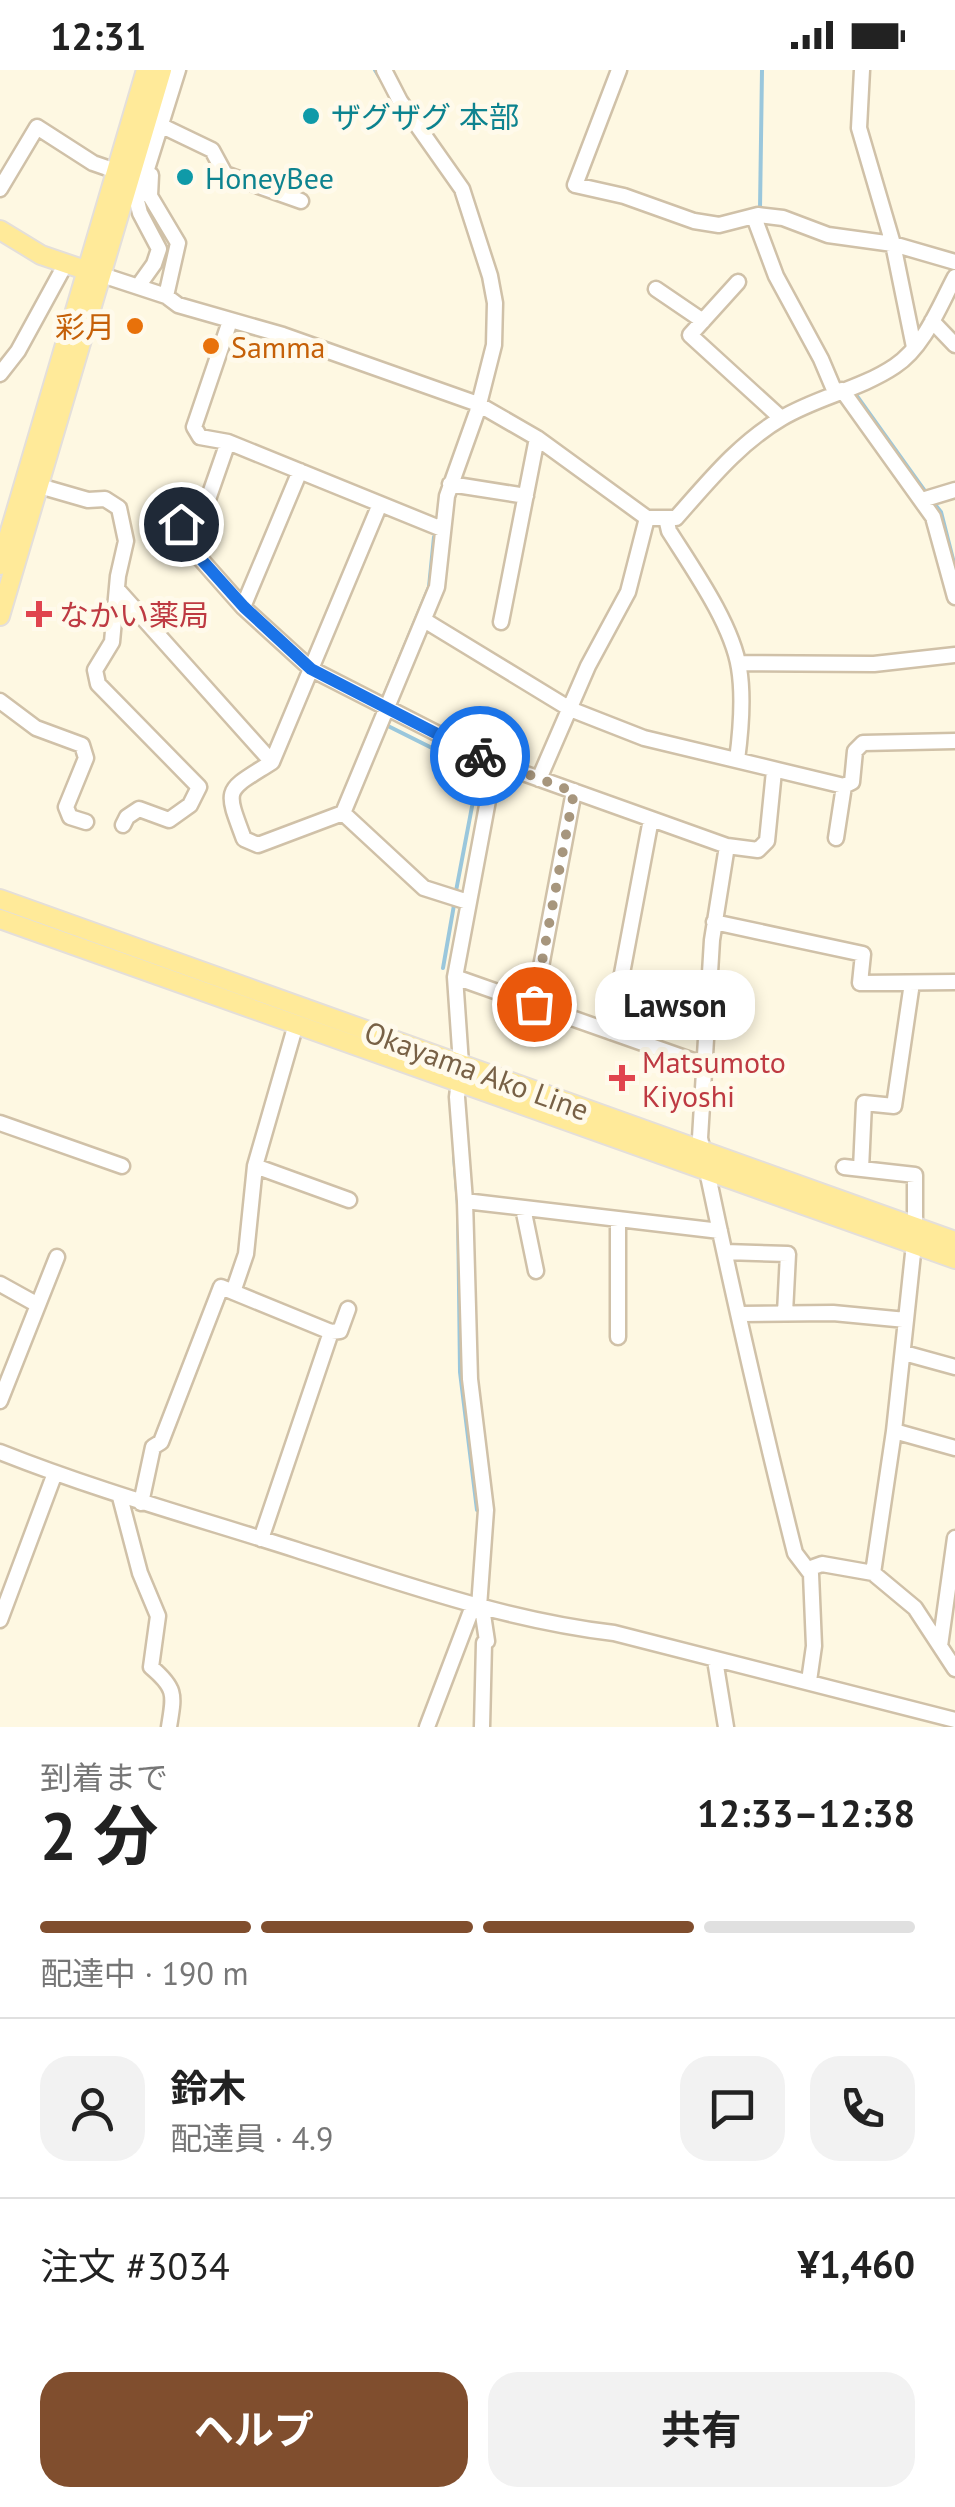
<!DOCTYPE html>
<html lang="ja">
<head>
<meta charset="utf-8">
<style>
  body { margin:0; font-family:"PT Sans","Noto Sans JP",sans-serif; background:#f2f2f2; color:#222; height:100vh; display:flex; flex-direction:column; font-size:38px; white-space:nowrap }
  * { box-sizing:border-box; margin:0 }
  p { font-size:32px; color:#767676 }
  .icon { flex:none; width:55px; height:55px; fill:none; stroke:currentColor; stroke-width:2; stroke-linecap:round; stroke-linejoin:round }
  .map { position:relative; height:1657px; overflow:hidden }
  .drawer { display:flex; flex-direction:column; background:#fff; flex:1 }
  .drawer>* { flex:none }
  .pin { position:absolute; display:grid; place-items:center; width:85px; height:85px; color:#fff; margin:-42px; border:5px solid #fff; border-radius:50%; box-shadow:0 2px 10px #0007 }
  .courier { position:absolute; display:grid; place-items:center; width:100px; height:100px; margin:-50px; border:8px solid #1a73e8; border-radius:50%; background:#fff; color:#222; box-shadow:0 2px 12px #0007 }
  .bubble { position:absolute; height:70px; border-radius:30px; background:#fff; box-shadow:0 5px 15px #0003; font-size:32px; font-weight:700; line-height:70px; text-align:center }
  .headline em { font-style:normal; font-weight:700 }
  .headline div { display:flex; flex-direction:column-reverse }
  .headline { display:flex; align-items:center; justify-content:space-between; height:170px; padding:0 40px }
  h1 { font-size:65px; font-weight:700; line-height:75px }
  .bar { display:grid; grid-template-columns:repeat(4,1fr); gap:15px 10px; align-content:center; height:120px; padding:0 40px }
  .bar i { height:12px; border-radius:8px; background:#e0e0e0 }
  .bar .current { background:#804e2e }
  .bar p { grid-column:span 4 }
  .line { display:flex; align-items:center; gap:25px; padding:0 40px; border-top:2px solid #e0e0e0 }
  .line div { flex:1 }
  .round { display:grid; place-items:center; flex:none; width:105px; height:105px; border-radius:30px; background:#f2f2f2 }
  .primary-button { display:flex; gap:20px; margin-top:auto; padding:20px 40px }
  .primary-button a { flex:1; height:115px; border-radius:30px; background:#804e2e; color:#fff; font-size:40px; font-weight:700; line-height:115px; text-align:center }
  .primary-button a+a { background:#f2f2f2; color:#222 }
  .status { display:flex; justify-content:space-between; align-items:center; height:70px; padding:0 50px; background:#fff; direction:ltr }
  .status svg { height:28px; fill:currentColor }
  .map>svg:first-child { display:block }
</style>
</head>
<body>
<div class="status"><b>12:31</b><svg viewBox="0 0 49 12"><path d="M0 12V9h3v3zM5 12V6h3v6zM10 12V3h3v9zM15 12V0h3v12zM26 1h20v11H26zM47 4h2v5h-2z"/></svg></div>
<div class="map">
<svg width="955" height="1657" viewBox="0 0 955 1657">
  <rect width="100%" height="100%" fill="#fef8e2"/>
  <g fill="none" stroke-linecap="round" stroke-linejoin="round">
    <!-- stream -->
    <path stroke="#9ac7dc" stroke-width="4" d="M375,0L388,21
      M760,139L762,0
      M854,322L927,424
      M933,432L941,442L955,497
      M384,626L429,517L434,467
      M388,656L474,699L478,705L456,821
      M443,898L454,835
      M454,1085L458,1135L460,1302L477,1440"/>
    <defs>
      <path id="minor" d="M619,0L575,115L624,126L694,151L719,155L758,145L783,148L828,165L893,174L955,192
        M862,0L859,58L893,174L914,277
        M162,56L212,80L225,104L301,131
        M151,105L150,126L178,173L166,226
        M0,119L37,57L93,93L116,101
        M754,147L776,206L821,289L835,322
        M102,205L166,226L178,235L283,265L478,334L537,368L647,448H676C708,412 739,373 782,348C817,327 861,319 895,296C924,277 939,237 955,207
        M738,212L690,265L781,348
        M139,215L154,194L159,179L140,143L137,131L178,0
        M656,219L703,251
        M230,251L194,357L200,367L228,372L442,459
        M932,251L955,275
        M0,304L18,281L65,195
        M842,320L933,447L955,527
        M228,372L205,438L181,454L182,468L243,537L311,599L495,693L727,776L758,780L767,771L774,701
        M29,413L88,430L105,429L119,438L126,471L118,506L112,572L95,600L98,614L199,717L190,735L169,750L139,739L127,747L123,755
        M450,414L526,426
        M922,430L955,420
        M380,434L272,692C225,722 224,716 244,769L258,775L343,743L424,818L468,832
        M666,448L669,461C693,499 732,554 739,598C744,628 741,660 737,690
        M117,519L272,692
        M243,537L300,401
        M424,550L570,639L644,668L844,716
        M501,552L537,368
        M739,593L874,594L955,585
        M0,631L36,658L82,675L86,688L66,737L70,747L86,752
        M539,709L588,596L628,522L647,448
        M343,743L437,517L447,426L477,342L494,275L495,233L490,206L462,119L400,31L384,0
        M836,768L844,716L852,712L855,681L863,673L955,671
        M714,852L863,884L860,913L955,912
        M455,907L705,995
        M534,934L574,721
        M611,962L651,749
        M0,1053L122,1096
        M703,1082L700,1068L712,870L727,776
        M255,1096L349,1130
        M844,1097L915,1105V1157
        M861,1099L864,1033L894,1036L912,913
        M707,1101C734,1229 763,1356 795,1483L811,1504L814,1576L809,1611
        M465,1131L720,1161
        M523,1138L536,1201
        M725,1182L788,1184L785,1243
        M0,1214L38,1235
        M233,1222L246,1184L255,1096L296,954
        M741,1244L833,1243L906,1250L894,1361L955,1378
        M906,1250L914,1174
        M618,1267V1149
        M904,1283L955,1297
        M0,1331L57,1187
        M0,1382C98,1421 197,1448 297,1480C402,1513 504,1550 614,1563L955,1650
        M120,1427L140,1503L158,1546L151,1597C177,1619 174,1625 169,1657
        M141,1433L153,1377L161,1372L221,1217L331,1262L340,1261L348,1239
        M261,1469L331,1262
        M808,1499L822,1494L873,1503L915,1538L955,1599
        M873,1503L894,1361
        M479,1537L486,1440L470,1309L465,1131L457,1027L461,994L455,907L495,693
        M482,1538L487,1571L484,1573L482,1657
        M0,1550L55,1403
        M940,1576L955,1468
        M715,1590L726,1657
        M427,1657L473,1536"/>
      <path id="major" d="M0,160L41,185L97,204
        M0,495L146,0
        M0,546L162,0
        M0,829L955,1171
        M0,849L955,1189"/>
    </defs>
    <!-- minor casing -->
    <use href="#minor" stroke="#d0c1a8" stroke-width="19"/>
    <!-- major casing -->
    <use href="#major" stroke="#e4dfda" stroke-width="22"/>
    <!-- minor -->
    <use href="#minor" stroke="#fff" stroke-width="14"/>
    <!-- major -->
    <use href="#major" stroke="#ffea99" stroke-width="18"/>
  </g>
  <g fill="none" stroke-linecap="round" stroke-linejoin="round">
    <!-- done -->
    <path stroke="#a7967d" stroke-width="10" stroke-dasharray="0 18" d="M480,686L574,722L534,934"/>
    <!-- route -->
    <path stroke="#1a73e8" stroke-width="12" d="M181,454L182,468L244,537L311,599L480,686"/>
  </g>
  <!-- markers -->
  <g fill="#0f9aa8" stroke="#fffaeb" stroke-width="4">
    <circle cx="311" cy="46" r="10"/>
    <circle cx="185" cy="107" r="10"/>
  </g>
  <g fill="#e8710a" stroke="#fffaeb" stroke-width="4">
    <circle cx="135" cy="256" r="10"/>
    <circle cx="211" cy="276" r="10"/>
  </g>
  <g fill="#e0444e" stroke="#fffaeb" stroke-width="4">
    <path d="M34 529h10v10h10v10h-10v10h-10v-10h-10v-10h10z"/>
    <path d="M617 993h10v10h10v10h-10v10h-10v-10h-10v-10h10z"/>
  </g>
  <g text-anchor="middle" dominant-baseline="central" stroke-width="10" stroke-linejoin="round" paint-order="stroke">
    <!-- culture labels -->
    <g font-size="30" fill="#0d838f" stroke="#fffaeb" text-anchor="start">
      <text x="331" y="46">ザグザグ 本部</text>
      <text x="205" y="107">HoneyBee</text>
    </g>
    <!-- food labels -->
    <g font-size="30" fill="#c56008" stroke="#fffaeb" text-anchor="end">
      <text x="115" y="256">彩月</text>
      <text x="231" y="276" text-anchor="start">Samma</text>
    </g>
    <!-- health labels -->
    <g font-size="30" fill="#be3a42" stroke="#fffaeb" text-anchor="start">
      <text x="59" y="544">なかい薬局</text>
      <text x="642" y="991">Matsumoto<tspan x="642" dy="34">Kiyoshi</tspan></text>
    </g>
    <!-- street labels -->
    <g font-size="30" fill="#786146" stroke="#fffaeb">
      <text transform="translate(477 1000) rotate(20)">Okayama Ako Line</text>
    </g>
  </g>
</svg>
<div class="pin" style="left:534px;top:934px;background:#ea580c"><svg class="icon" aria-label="bag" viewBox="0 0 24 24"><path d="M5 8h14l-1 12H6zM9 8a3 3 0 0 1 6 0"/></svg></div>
<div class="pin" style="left:181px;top:454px;background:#1f2937"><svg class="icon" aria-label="home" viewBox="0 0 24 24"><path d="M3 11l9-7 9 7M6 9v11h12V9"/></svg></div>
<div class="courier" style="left:480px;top:686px"><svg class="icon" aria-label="bike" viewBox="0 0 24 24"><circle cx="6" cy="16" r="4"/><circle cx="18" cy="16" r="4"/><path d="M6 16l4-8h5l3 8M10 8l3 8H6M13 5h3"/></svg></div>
<div class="bubble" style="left:595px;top:900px;width:160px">Lawson</div>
</div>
<section class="drawer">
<div class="headline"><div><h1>2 分</h1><p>到着まで</p></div><em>12:33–12:38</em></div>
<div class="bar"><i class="current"></i><i class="current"></i><i class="current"></i><i></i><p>配達中 · 190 m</p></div>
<div class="line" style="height:180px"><a class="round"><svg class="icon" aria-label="person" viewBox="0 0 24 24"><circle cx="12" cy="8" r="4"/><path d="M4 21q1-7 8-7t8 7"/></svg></a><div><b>鈴木</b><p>配達員 · 4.9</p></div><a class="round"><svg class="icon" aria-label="chat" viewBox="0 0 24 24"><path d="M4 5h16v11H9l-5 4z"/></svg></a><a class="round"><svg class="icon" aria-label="phone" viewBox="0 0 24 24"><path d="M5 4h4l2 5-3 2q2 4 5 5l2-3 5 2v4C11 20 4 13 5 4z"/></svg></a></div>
<div class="line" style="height:130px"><div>注文 #3034</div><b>¥1,460</b></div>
<div class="primary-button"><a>ヘルプ</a><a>共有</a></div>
</section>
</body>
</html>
